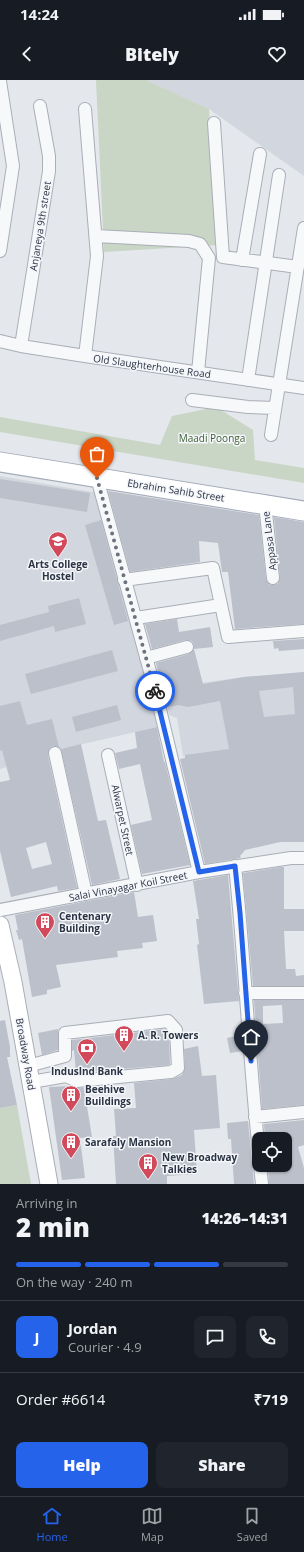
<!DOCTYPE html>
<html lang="en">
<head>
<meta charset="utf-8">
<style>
  body { margin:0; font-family:"Open Sans",sans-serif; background:#20242c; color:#f1f3f6; height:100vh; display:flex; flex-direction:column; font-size:15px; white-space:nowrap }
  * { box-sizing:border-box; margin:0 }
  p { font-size:13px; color:#9ea1a6 }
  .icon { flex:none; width:22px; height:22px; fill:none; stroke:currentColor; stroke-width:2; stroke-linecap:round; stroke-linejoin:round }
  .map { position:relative; height:1104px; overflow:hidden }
  .details { display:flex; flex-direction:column; background:#171b24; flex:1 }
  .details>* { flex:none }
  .fabs { position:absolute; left:252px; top:1052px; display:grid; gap:8px }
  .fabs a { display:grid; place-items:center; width:40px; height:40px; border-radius:8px; background:#171b24; box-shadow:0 1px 3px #0004; font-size:20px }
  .pin { position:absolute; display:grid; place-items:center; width:34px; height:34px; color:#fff; margin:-41px -17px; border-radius:50% 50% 50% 0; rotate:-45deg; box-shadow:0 0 4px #0007 }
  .pin .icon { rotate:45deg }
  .courier { position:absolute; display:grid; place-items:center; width:40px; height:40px; margin:-20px; border:3px solid #2563eb; border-radius:50%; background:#fff; color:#222; box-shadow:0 1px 5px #0007 }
  .head em { font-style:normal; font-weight:800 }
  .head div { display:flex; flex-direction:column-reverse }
  .head { display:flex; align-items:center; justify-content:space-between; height:68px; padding:0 16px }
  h1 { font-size:26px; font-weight:800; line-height:30px }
  .bar { display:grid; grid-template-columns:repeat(4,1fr); gap:6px 4px; align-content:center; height:48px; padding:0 16px }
  .bar i { height:5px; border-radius:3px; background:#363941 }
  .bar .on { background:#2563eb }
  .bar p { grid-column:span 4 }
  .line { display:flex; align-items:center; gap:10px; padding:0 16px; border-top:1px solid #363941 }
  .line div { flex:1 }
  .round { display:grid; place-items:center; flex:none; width:42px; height:42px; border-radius:8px; background:#20242c }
  .button { display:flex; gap:8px; margin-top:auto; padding:8px 16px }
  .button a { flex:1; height:46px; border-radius:8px; background:#2563eb; color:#fff; font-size:16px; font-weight:800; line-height:46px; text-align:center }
  .button a+a { background:#20242c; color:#f1f3f6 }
  .status { display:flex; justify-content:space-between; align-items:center; height:28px; padding:0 20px; background:#171b24; direction:ltr }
  .status svg { height:11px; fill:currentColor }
  header { display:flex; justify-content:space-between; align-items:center; height:52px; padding:0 16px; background:#171b24; font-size:18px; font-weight:800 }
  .dock { display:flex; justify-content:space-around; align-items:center; height:56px; border-top:1px solid #363941; background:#171b24; font-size:11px; color:#9ea1a6 }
  .dock a { display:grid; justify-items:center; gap:2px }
  .dock .on { color:#2563eb }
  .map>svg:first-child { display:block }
</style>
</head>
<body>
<div class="status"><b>14:24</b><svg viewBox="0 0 49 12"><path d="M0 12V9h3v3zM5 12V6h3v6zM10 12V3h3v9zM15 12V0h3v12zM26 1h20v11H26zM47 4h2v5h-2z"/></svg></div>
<header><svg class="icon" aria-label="back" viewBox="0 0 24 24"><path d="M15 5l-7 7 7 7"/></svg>Bitely<svg class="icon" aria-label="heart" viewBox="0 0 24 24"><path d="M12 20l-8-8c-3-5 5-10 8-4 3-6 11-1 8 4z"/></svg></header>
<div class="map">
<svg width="304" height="1104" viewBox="0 0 304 1104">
  <rect width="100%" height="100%" fill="#e4e7ec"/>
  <!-- built -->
  <path fill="#d2d6de" d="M146,0H304V96L209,29Z
    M0,396L98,413L133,543L157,647L57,670L52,673L6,685L7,687L0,689Z
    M304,592V650L253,666L183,676L177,638L169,635L165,608L244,597Z"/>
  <!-- green -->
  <path fill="#c9d6c5" d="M96,0H146L209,29L217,165L104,172Z
    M216,327L253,350L255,380L304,388V403L0,352V337L160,365L172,336Z
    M17,1025L31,1104H0V1028Z"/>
  <!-- building -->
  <path fill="#bbc0ca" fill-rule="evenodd" d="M0,399L90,413L87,432L0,418Z
    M108,411L259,435L266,499L270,505L278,504L280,498L274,437L304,442V544L235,549L228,492H222L218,463L199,461L200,482L130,492Z
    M101,440L128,541L114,545L85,445Z
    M79,518L86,544L55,552L54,546L0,561V545L49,532L48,526Z
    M177,539L179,552L210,547L213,567L194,569L203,604L244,597L304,592V762H280L245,770L240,776L241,778L205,784L180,679L185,678V675L229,669L220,621L188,627L179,625L167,627L165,608L162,609L156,583L189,574L194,569V565L192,561L185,560L152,569L145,544ZM293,607L295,634L264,637L259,611Z
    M304,559V569L279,571L278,568L274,569L273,561Z
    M112,570L118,591L31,614L25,594Z
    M20,621L27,645L52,639L59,667L54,666L50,667L48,675L77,808L58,811L57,806L11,817L0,771V702L10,700L2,670L0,671V626ZM46,762L52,784L32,789L26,768Z
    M117,625L121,640L76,652L72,637Z
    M157,647L164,682H165L190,785L142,794L131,745L152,740L140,684L119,689L115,673L137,668L135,652Z
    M81,664L98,741L106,740L120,799L92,805L61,669Z
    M280,787H284V829H304V851H284L286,889H295L296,896L304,895V906H253L243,793Z
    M228,795L239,921L204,924L197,865L199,864L196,839H199L193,801Z
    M134,812L138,837L153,835L157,861L142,863L143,868L117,871L118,877L56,885L61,907L47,910V914L32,917L22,859L19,860L16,850H18L15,835Z
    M254,920H304V1025L262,1029ZM282,925L283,943L263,944V926Z
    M5,940L10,967V977H7L17,1025L0,1028V941Z
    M58,949V970L42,975L38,953Z
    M165,949L169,953L170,984L169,985L76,993L74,970L72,971V960Z
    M241,955L243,971L230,973L227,958Z
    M198,966L202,996L216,995L220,1048L194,1050L197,1094L167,1096V1104H116L113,1056H116L114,1029L136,1028L134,1003L172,999L182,995L185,988L184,969Z
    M69,1006L77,1008H84L92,1057L80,1058L85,1098L62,1100L49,1007Z
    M304,1040V1065L298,1067L304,1088V1104H269L268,1085H285V1059H265L264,1044Z
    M248,1041L254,1104H234L231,1059H228L227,1043Z"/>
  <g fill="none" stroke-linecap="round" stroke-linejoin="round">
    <defs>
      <path id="minor" d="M0,1L13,86L0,171
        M214,43L223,177L298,187
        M96,156L189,161L200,164L209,178L198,292
        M242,180L260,74
        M0,261L21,266L85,276L304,308
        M21,266L49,91V76L40,26
        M85,276L97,176L85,29
        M248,300L279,95
        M192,320L248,327L275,328
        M271,355L304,148
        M97,398L157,617L199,792
        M265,424L273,498
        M124,500L213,488L228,557L304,551
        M136,538L221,525
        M146,578L187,567
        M55,673L86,814
        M108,675L137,805
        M235,786C245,882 249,978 259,1073
        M0,830L199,792L291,778H304
        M245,913H304
        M28,986L65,976V953L168,941L176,950L178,988L171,992L77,1001L66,996L31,1002
        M255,1037L304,1032
        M260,1085L262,1104"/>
      <path id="secondary" d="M0,845L13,902L49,1104"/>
      <path id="primary" d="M0,382L304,431"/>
    </defs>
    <!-- minor casing -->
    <use href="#minor" stroke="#a9aeb7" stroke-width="14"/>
    <!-- secondary casing -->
    <use href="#secondary" stroke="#a9aeb7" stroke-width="19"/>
    <!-- primary casing -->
    <use href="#primary" stroke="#a3abb8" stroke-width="21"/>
    <!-- minor -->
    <use href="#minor" stroke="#f7f8fa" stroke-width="12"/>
    <!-- secondary -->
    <use href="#secondary" stroke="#fff" stroke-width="17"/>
    <!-- primary -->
    <use href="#primary" stroke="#fff" stroke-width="19"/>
  </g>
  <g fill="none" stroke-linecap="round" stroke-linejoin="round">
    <!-- done -->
    <path stroke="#6c737f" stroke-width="4" stroke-dasharray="0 7.2" d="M97,398L155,611"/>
    <!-- route -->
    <path stroke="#2563eb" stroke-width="5" d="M155,611L199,792L235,786L240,833L251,981"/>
  </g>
  <!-- icons -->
  <defs>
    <symbol id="university-pin" viewBox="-11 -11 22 30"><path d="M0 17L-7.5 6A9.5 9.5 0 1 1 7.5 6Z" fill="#d1495b" stroke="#f4f6f9"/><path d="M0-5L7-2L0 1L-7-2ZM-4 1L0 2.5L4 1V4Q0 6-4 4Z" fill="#fff"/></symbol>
    <symbol id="building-pin" viewBox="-11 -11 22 30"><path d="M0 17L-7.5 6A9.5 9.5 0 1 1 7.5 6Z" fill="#d1495b" stroke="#f4f6f9"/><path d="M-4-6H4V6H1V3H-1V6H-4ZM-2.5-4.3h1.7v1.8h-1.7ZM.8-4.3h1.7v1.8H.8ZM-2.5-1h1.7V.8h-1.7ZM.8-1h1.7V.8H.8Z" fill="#fff"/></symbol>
    <symbol id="bank-pin" viewBox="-11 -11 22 30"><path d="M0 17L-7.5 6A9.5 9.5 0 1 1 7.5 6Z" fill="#d1495b" stroke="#f4f6f9"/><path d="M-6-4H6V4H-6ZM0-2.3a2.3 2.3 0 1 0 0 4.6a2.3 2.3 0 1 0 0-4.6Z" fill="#fff"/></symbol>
  </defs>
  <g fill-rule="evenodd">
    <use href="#university-pin" x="47" y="450" width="22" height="30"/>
    <use href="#building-pin" x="34" y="831" width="22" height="30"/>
    <use href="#building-pin" x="113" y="944" width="22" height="30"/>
    <use href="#bank-pin" x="76" y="957" width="22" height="30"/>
    <use href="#building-pin" x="60" y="1004" width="22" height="30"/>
    <use href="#building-pin" x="60" y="1051" width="22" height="30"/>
    <use href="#building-pin" x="137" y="1072" width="22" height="30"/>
  </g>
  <g text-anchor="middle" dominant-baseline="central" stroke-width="3" stroke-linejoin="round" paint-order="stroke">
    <!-- street labels -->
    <g font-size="10" fill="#2b3445" stroke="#f4f6f9">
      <text transform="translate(40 146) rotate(-81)">Anjaneya 9th street</text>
      <text transform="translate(152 286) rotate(8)">Old Slaughterhouse Road</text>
      <text transform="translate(176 410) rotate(9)">Ebrahim Sahib Street</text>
      <text transform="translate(269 461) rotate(-97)">Appasa Lane</text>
      <text transform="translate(123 740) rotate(78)">Alwarpet Street</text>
      <text transform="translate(128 806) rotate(-11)">Salai Vinayagar Koil Street</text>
      <text transform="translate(26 974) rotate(80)">Broadway Road</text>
    </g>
    <!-- park labels -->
    <g font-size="10" fill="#3f6138" stroke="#f4f6f9">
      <text x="212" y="358">Maadi Poonga</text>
    </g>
    <!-- poi labels -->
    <g font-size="10" font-weight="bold" fill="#2b3445" stroke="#f4f6f9" text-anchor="start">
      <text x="58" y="484" text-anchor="middle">Arts College<tspan x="58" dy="12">Hostel</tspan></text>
      <text x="59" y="836">Centenary<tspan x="59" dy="12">Building</tspan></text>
      <text x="138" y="955">A. R. Towers</text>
      <text x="87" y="991" text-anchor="middle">IndusInd Bank</text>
      <text x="85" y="1009">Beehive<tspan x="85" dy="12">Buildings</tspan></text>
      <text x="85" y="1062">Sarafaly Mansion</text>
      <text x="162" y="1077">New Broadway<tspan x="162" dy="12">Talkies</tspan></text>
    </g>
  </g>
</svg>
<div class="fabs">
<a><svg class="icon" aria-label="locate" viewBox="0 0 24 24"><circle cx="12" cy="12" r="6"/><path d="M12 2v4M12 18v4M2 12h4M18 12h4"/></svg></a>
</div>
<div class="pin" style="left:97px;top:398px;background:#ea580c"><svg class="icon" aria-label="bag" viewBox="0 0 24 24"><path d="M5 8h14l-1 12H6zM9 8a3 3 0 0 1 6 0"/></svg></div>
<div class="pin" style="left:251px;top:981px;background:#1f2937"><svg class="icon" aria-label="home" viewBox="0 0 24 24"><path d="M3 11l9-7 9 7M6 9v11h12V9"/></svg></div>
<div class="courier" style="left:155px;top:611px"><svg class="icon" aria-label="bike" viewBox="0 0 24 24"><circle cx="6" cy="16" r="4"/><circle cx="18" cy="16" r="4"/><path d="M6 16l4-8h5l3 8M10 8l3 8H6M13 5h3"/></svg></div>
</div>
<section class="details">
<div class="head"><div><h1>2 min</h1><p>Arriving in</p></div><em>14:26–14:31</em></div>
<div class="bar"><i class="on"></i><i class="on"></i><i class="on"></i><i></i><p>On the way · 240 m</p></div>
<div class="line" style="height:72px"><b class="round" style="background:#2563eb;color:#fff">J</b><div><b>Jordan</b><p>Courier · 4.9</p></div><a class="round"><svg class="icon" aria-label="chat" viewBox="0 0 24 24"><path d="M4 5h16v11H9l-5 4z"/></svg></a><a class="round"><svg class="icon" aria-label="phone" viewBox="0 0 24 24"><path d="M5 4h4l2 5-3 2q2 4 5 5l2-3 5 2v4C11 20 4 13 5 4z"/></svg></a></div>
<div class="line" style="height:52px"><div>Order #6614</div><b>₹719</b></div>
<div class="button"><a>Help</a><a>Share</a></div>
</section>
<nav class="dock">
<a class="on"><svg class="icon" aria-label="home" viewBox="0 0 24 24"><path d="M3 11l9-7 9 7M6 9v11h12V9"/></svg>Home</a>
<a><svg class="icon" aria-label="map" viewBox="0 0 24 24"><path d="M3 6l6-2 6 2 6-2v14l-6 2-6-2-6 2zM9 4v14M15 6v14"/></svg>Map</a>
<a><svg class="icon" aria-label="saved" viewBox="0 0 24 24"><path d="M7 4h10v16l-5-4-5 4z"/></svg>Saved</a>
</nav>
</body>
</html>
